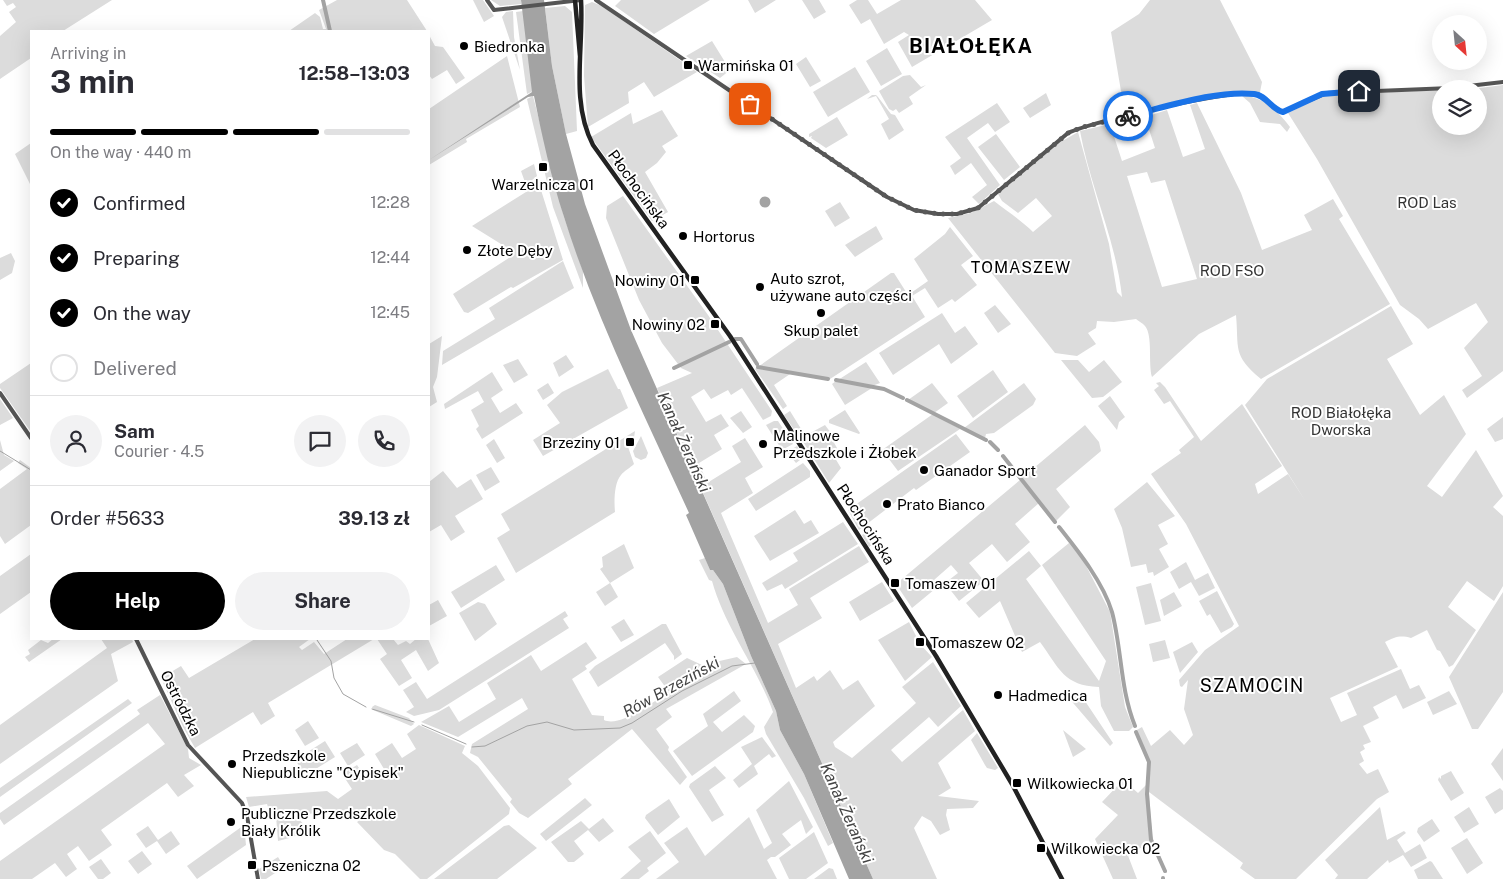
<!DOCTYPE html>
<html lang="en">
<head>
<meta charset="utf-8">
<style>
  body { margin:0; font-family:"Public Sans",sans-serif; background:#f2f2f3; color:#2b2b33; height:100vh; display:flex; flex-direction:column; font-size:19px; white-space:nowrap }
  * { box-sizing:border-box; margin:0 }
  p { font-size:16px; color:#7c7c81 }
  .icon { flex:none; width:28px; height:28px; fill:none; stroke:currentColor; stroke-width:2; stroke-linecap:round; stroke-linejoin:round }
  .map { position:relative; flex:1; overflow:hidden }
  .sheet { position:absolute; left:30px; top:30px; width:400px; height:610px; display:flex; flex-direction:column; background:#fff; border-radius:0px; box-shadow:0 5px 20px #0002 }
  .sheet>* { flex:none }
  .needle { width:32px; rotate:153deg }
  .controls { position:absolute; left:1432px; top:15px; display:grid; gap:10px }
  .controls a { display:grid; place-items:center; width:55px; height:55px; border-radius:50%; background:#fff; box-shadow:0 5px 20px #0002; font-size:25px }
  .pin { position:absolute; display:grid; place-items:center; width:42px; height:42px; color:#fff; margin:-21px; border-radius:10px; box-shadow:0 2px 8px #0006 }
  .courier { position:absolute; display:grid; place-items:center; width:50px; height:50px; margin:-25px; border:4px solid #1a73e8; border-radius:50%; background:#fff; color:#222; box-shadow:0 1px 6px #0007 }
  .head em { font-style:normal; font-weight:700 }
  .head div { display:flex; flex-direction:column-reverse }
  .head { display:flex; align-items:center; justify-content:space-between; height:85px; padding:0 20px }
  h1 { font-size:32px; font-weight:700; line-height:38px }
  .bar { display:grid; grid-template-columns:repeat(4,1fr); gap:8px 5px; align-content:center; height:60px; padding:0 20px }
  .bar i { height:6px; border-radius:4px; background:#e1e1e2 }
  .bar .current { background:#000 }
  .bar p { grid-column:span 4 }
  .line { display:flex; align-items:center; gap:12px; padding:0 20px; border-top:1px solid #e1e1e2 }
  .line div { flex:1 }
  .round { display:grid; place-items:center; flex:none; width:52px; height:52px; border-radius:26px; background:#f2f2f3 }
  ol { padding:0 20px; list-style:none }
  li { display:flex; align-items:center; gap:15px; height:55px }
  li p { margin-inline-start:auto }
  li .icon { padding:5px; border-radius:50%; background:#000; color:#fff; stroke-width:4 }
  li:last-child { color:#7c7c81 }
  li i { width:28px; height:28px; border:2px solid #e1e1e2; border-radius:50% }
  .cta { display:flex; gap:10px; margin-top:auto; padding:10px 20px }
  .cta a { flex:1; height:58px; border-radius:30px; background:#000; color:#fff; font-size:20px; font-weight:700; line-height:58px; text-align:center }
  .cta a+a { background:#f2f2f3; color:#2b2b33 }
  .map>svg:first-child { display:block }
</style>
</head>
<body>
<div class="map">
<svg width="1503" height="879" viewBox="0 0 1503 879">
  <rect width="100%" height="100%" fill="#fff"/>
  <!-- green -->
  <path fill="#dcdcdc" fill-rule="evenodd" d="M3,0H112L63,31H31V58L0,79V36L16,22L9,12L16,7L13,3L7,6Z
    M337,0H407L427,31H289L315,13L320,17L323,29H326L319,10Z
    M473,0H483L494,16L484,22Z
    M491,0H521V4L500,6Z
    M621,0H710L654,34L615,6Z
    M748,0H776L755,13Z
    M802,0H819L826,12L814,19Z
    M857,0H868L877,14L901,0H975L992,20L912,67L898,42L909,35L904,32L884,44L870,19L861,24L849,5Z
    M1150,0H1220L1262,82L1260,92L1220,94L1138,109L1136,101L1123,103L1111,32L1139,14Z
    M592,2L602,6L697,72L654,97L644,82L628,92L629,103L588,127L584,76L585,5Z
    M565,6L572,12L577,131L566,134L552,66L545,8Z
    M513,11L514,37L520,70L502,17L506,12Z
    M523,11L533,91L527,94L516,12Z
    M429,35L435,46L443,47L465,78L456,84L447,70L432,79L429,75Z
    M712,41L730,70L720,78L686,56Z
    M887,48L902,74L881,86L866,61Z
    M507,56L520,107L466,139L467,142L429,165V109Z
    M806,57L821,81L810,87L796,64Z
    M855,67L870,92L828,117L813,92Z
    M910,75L921,87L926,85L909,97L913,104L899,113L896,109L893,111L889,109L879,91L903,76Z
    M1503,85V371L1467,398L1462,390L1482,376L1464,348L1488,322L1476,303L1428,329L1419,319L1400,305L1317,159L1288,113L1325,95L1441,90V126H1479V89H1472Z
    M1046,93L1051,105L1030,118L1023,108Z
    M872,95H876L878,97L891,114L895,115L904,130L889,140L881,124L889,119L876,96L867,99Z
    M533,96L564,217L583,271V288L553,207L527,99Z
    M1242,96C1263,96 1278,111 1290,127L1287,132L1280,124L1260,122L1250,103Z
    M997,103L1010,122L995,132L988,123L967,138L1000,185L979,204L972,197L987,185L971,163L955,175L950,166L961,158L945,137Z
    M1197,103L1241,193L1262,250L1312,230L1304,215L1333,199L1343,216L1339,219L1390,304L1261,379C1232,355 1239,348 1236,315L1199,334L1152,377C1148,364 1153,335 1145,326C1143,323 1138,321 1136,319L1114,322L1097,321L1096,328L1088,333L1096,344L1077,356L1055,353L948,218L971,213L994,201C1008,212 1021,220 1033,232L1052,216L1036,198L1018,213L1002,201L998,194L1057,144L1078,132L1109,244L1117,292L1122,297C1116,240 1090,187 1080,131L1110,124L1122,161L1155,148L1145,117L1167,110L1183,157L1205,149L1190,105ZM1147,172L1151,183L1165,180L1197,279L1162,287L1127,176Z
    M662,110L678,136L662,146L666,152L657,163L645,172L668,212L652,221L591,137L631,113L633,124Z
    M837,117L848,135L826,148L811,138L812,136L809,137V134Z
    M996,134L1020,167L1004,180L978,147Z
    M31,143V186L15,154Z
    M534,164L537,176L526,185L521,171Z
    M534,187L541,190L563,260L513,288L511,287L468,313L464,312L453,294L512,256L501,244L472,226Z
    M623,196L708,315L772,411L771,416L763,420L742,388L731,395L728,390L711,399L704,389L691,397L706,422L721,414L729,426L714,435L722,449L699,463L707,483L741,462L732,446L745,438L763,467L745,478L753,493L721,513L768,623L798,605L789,589L859,546L869,562L810,598L822,618L778,644L796,688L814,676L817,681L830,670L843,690L858,680L875,706L833,742L835,747L852,758L907,711L916,703L902,687L933,662L961,706L938,727L929,717L891,750L902,762L963,710L975,731L938,763L951,788L938,796L979,801L973,808L947,809L946,815L950,830L940,835L931,821L922,816L914,828L937,879H873L657,388L692,373L681,368L662,343L639,300L606,218L607,206Z
    M840,202L850,218L835,227L825,211Z
    M876,226L883,239L855,257L845,245Z
    M950,227L973,256L961,265L977,285L955,302L952,299L938,308L925,288L912,296L925,317L830,379L793,372L774,385L787,406L783,409L755,369L891,273H894L908,295L928,281L914,259L945,234Z
    M11,253L15,261L12,273L0,280V258Z
    M563,261L574,288L442,365L443,351L495,319L489,308Z
    M995,305L1011,324L998,333L984,313Z
    M1391,306L1413,344L1387,359L1420,415L1444,395L1466,434L1427,486L1442,497L1476,450L1503,496L1493,507L1503,516V586L1494,601L1467,581L1448,607L1476,630L1453,665L1449,667L1440,651L1437,650L1427,630L1411,638C1400,635 1395,637 1385,642L1398,667L1330,698L1341,722L1357,715L1347,693L1401,669L1410,689L1419,685L1426,698L1403,709L1396,695L1373,707L1379,718L1363,726L1371,742L1363,745L1365,749L1360,752L1364,761L1359,764L1367,774L1378,769L1389,792L1377,799L1296,879H1255L1240,868L1243,863L1149,792L1152,836L1167,873H1164L1152,844L1127,853L1137,879H1113L1095,839L1118,815L1102,802L1123,780L1138,793L1147,784L1148,763L1135,731L1142,727L1151,746L1170,730L1184,745L1193,735L1184,709L1188,680L1182,687L1180,686L1179,680L1205,650L1239,626L1186,524L1151,474L1181,453L1179,450L1194,437L1170,401L1164,404L1154,390L1159,386L1156,383L1160,382L1165,387L1201,441L1242,404L1282,466L1255,484L1258,494L1288,474L1306,502L1245,405L1267,379Z
    M942,313L955,333L965,326L978,344L951,364L939,344L893,375L879,353Z
    M442,336L437,377L433,387L437,402L429,407V344Z
    M566,355L574,367L559,377L553,363Z
    M518,359L528,375L514,383L503,365Z
    M1061,360H1078L1089,372L1104,360L1122,382L1103,397L1092,398Z
    M866,362L880,383L872,386L838,380Z
    M31,363V432L0,388V384Z
    M608,369L618,389H620L628,408L543,456L533,440L560,423L547,405L562,392Z
    M993,370L1008,392L973,418L957,396Z
    M492,372L503,390L491,398L500,413L516,403L523,413L482,439L476,429L479,426L471,410L484,402L478,391L445,409L444,404Z
    M836,381L870,387L872,388L845,405L832,384Z
    M548,383L554,393L543,400L537,390Z
    M932,383L948,403L934,413L908,400Z
    M1024,383L1036,399L1033,405L994,433L986,434L985,438L964,428Z
    M1110,396L1125,417L1119,422L1117,430L1098,406Z
    M0,399L13,418L0,425Z
    M845,410L860,433L859,434L829,423V420Z
    M741,411L752,427L743,433L730,418Z
    M790,411L803,432L801,433L795,431L784,415Z
    M933,414L960,429L898,471L882,450Z
    M1503,417V439L1495,442L1487,429Z
    M774,421H778L793,444L782,450L766,425Z
    M825,425L834,437L832,439L837,448L835,458L841,468L829,483L802,440L803,437Z
    M1085,425L1099,442L1101,451L1056,489L1070,507L1056,521L1022,478Z
    M635,431L634,438L627,444L634,464C630,468 624,471 621,475C614,483 614,502 615,512L516,573L497,538L510,530L501,514Z
    M956,434L970,452L916,490L914,488L859,530L848,510Z
    M641,436L648,453L646,458L641,460L635,457L633,451Z
    M494,439L505,458L497,463L486,445Z
    M0,440L4,455L14,461L0,471Z
    M797,446L804,457L796,463L787,452Z
    M20,460L31,468V525L5,544L0,536V489L27,469L18,463Z
    M803,463L810,471V477L756,511L748,499Z
    M491,467L500,482L485,491L476,475Z
    M443,471L457,488L471,479L483,499L455,516L465,532L451,541L441,525L429,532V482Z
    M1020,480L1039,503L1015,524L1030,542L1007,562L992,544L969,563L984,581L959,601L945,583L958,573L951,565L934,580L935,589L912,608L896,584Z
    M1147,482L1175,516L1158,525L1168,544L1159,549L1169,567L1154,576L1153,572L1148,573L1146,564L1131,567L1122,528L1114,509Z
    M795,510L804,524L811,520L819,533L770,561L754,536Z
    M843,522L858,544L785,589L782,584L767,591L762,583L798,561L793,553Z
    M868,530L876,542L869,547L862,535Z
    M1069,543L1083,560L1110,612L1125,707L1133,727L1129,731H1114L1101,706L1099,687C1064,686 1059,668 1040,642L1022,652L1000,601L979,618L966,603L1029,551L1041,566L1026,579L1099,681L1106,661L1042,565Z
    M624,544L634,568L610,583L618,597L605,606L596,592L610,583L600,569L603,567L602,557Z
    M31,554V592L0,614V576Z
    M705,558L710,570H713L723,584L751,656L776,711L780,730L804,774L833,843L828,846L804,798L766,734L764,727L773,712C757,667 725,628 712,581L709,580L699,560Z
    M1186,562L1195,580L1208,573L1215,588L1199,596L1191,582L1179,589L1170,572Z
    M496,565L505,580L461,608L451,592Z
    M882,582L894,601L860,621L849,602Z
    M1151,583L1161,621L1145,625L1136,587Z
    M1217,591L1234,624L1232,627L1221,633L1210,614L1207,616L1199,601Z
    M1174,592L1182,606L1164,616L1160,600Z
    M1503,592V692L1478,729H1472L1449,677Z
    M438,600L447,616L429,626V605Z
    M478,602L485,604L497,624L475,641L459,613Z
    M565,611L568,616L563,619L569,628L439,710L414,716L406,712L414,707L403,690L416,682L427,699Z
    M624,619L634,635L621,642L611,627Z
    M909,622L920,644L932,657L905,681L878,640Z
    M662,624H666L682,654L674,660V656L665,643L598,687L589,672L595,666Z
    M53,639H62L29,662L25,657L30,654L28,650L41,640L48,643Z
    M101,639H132L133,642L111,654L118,681L0,764V725L107,648Z
    M255,639H310L299,647L302,650L314,642L324,654L347,639H374L268,703L275,716L261,725L253,712L195,748L183,727L161,678L181,666L189,678Z
    M377,639H393L398,645L406,641L410,644L416,639H428L439,663L428,671L416,650L401,660L412,678L399,686L380,659L387,654Z
    M1165,640L1170,658L1153,662L1149,644Z
    M586,642L597,658L585,666L587,669L572,679L592,715L604,716V720C620,728 654,701 669,692L658,677L687,658L702,665L737,657L746,664L666,709L672,717L656,729L669,747L668,750L687,777L680,785L632,729L568,779L572,784L528,818L519,813L510,802L512,799L478,757L470,753L472,744L528,709L522,698L458,737L421,722L449,706L459,722L496,699L487,683L531,655L541,671Z
    M1192,642L1198,652L1180,673L1173,652Z
    M734,691L741,701L713,722L722,732L744,715L755,726L753,732L692,776L673,751L708,726L703,714Z
    M1449,691L1457,704L1433,715L1427,702Z
    M1079,692L1113,743L1110,746L1068,697Z
    M160,695L188,749L189,758L201,765L184,775L194,786L178,797L167,783L101,830L112,845L89,861L78,846L67,854L77,869L66,877L55,863L32,879H0V861L165,744L148,723L4,825L0,819V813L140,714L137,710Z
    M128,699L132,703L0,797V788Z
    M375,705L409,718L414,724L411,726L373,710L372,707Z
    M308,721L319,738L305,746L295,730Z
    M419,725L465,746L462,753L478,766L510,808L509,814L427,879H420L395,854L384,850L357,822L361,819L351,810L295,815L308,829L293,837L278,841L276,816L270,813L267,804L249,807L246,797L327,791L338,799L352,789L342,774L357,765L367,780L384,769L375,754L392,743L402,758L416,749L407,734Z
    M1063,730L1086,749L1073,757Z
    M977,733L998,768L995,770L987,768L985,765L971,740Z
    M762,737L776,756L772,758L769,754L754,766L758,774L739,788L733,780L752,764L741,747Z
    M325,741L335,757L306,775L295,760Z
    M357,743L365,755L348,766L340,753Z
    M1503,748V781L1491,764Z
    M715,766L726,778L709,790L724,815L712,822L689,787L690,784Z
    M1451,771L1464,793L1451,801L1438,780L1439,777L1441,779V776Z
    M789,781L813,827L806,834L801,820L782,834L791,845L775,857H771L767,860L777,879H656L679,862L664,843L687,827L705,856L749,817L764,849L772,843L756,810Z
    M1500,788L1503,791V809L1495,814L1485,797Z
    M585,798L592,805L546,841L540,834Z
    M669,799L680,817L658,835L645,818L646,815Z
    M1380,807L1387,840L1404,831L1406,833L1397,840L1405,853L1420,844L1427,858L1411,867L1403,855L1389,863L1388,860L1367,879H1335L1338,875L1325,860Z
    M1469,807L1479,824L1464,833L1454,817Z
    M603,818L614,831L599,842L588,830L574,841L584,854L574,862H568L551,842L581,821L589,829Z
    M1432,819L1440,831L1424,842L1417,832L1418,828Z
    M244,825L246,845L197,879L187,866Z
    M509,825L537,848L497,879H434L504,826Z
    M148,826L158,840L171,831L180,844L166,854L157,841L146,848L136,834Z
    M650,831L666,853L647,868L649,871L639,879H620L641,861L628,847Z
    M814,832L828,863L806,879H789L779,858Z
    M1467,838L1483,863L1467,874L1451,848Z
    M142,851L152,864L138,874L128,861Z
    M278,857L284,867L266,879H261L259,869Z
    M101,859L111,873L103,879H98L89,867Z
    M1430,861L1432,862L1443,879H1418L1414,870Z
    M829,868L833,869L837,879H814Z"/>
  <!-- water -->
  <path fill="#a3a3a3" d="M521,0H544L552,66L566,134L585,204L631,330L873,879H849L804,774L780,730L776,711L751,656L723,584L713,570H710L686,515L689,513C645,416 596,319 564,217C551,177 542,136 534,96L528,97L429,160L532,92Z
    M759.5 202a5.5 5.5 0 1 1 11 0a5.5 5.5 0 1 1-11 0Z"/>
  <g fill="none" stroke-linecap="round" stroke-linejoin="round">
    <!-- stream -->
    <path stroke="#a3a3a3" stroke-width="1" d="M0,451L31,470
      M317,640L331,661L334,678L343,694L366,707
      M372,709L414,722
      M422,725L466,744
      M472,747L485,746L527,726L547,722L574,730L620,728L632,723L682,691L732,666L755,663"/>
    <!-- canal -->
    <path stroke="#a3a3a3" stroke-width="4" d="M323,0L330,31
      M735,339H741L757,364
      M758,367L828,379
      M674,368L729,342
      M836,380L884,389L903,398
      M907,400L986,440
      M990,442L998,450
      M1003,456L1055,522
      M1059,527C1078,551 1103,582 1112,612C1122,650 1120,689 1135,726
      M1136,732L1149,762L1147,794L1151,840L1165,871
      M1163,879V878"/>
    <!-- tertiary -->
    <path stroke="#555" stroke-width="4" d="M487,0L494,10L581,0
      M596,0L887,197L914,210L938,214H957L978,208L1068,133C1091,122 1234,88 1257,94C1266,97 1272,108 1282,112L1327,93L1451,88L1503,82
      M0,393L31,438
      M136,639L188,745L242,803L247,816L258,879"/>
    <!-- secondary -->
    <path stroke="#222" stroke-width="4.5" d="M575,0L580,56
      M581,0C584,48 570,101 593,145L730,336L936,656L1012,784L1062,879"/>
  </g>
  <g fill="none" stroke-linecap="round" stroke-linejoin="round">
    <!-- done -->
    <path stroke="#595959" stroke-width="5" stroke-dasharray="0 9" d="M750,104L887,197L914,210L938,214H956L978,208L1068,133L1083,127L1128,116"/>
    <!-- route -->
    <path stroke="#1a73e8" stroke-width="6" d="M1128,116C1166,107 1216,90 1254,94C1266,95 1271,109 1283,112L1322,94L1359,91"/>
  </g>
  <!-- markers -->
  <g fill="#000" stroke="#fff" stroke-width="2">
    <circle cx="464" cy="46" r="5"/>
    <rect x="683" y="60" width="10" height="10" rx="2.5"/>
    <rect x="538" y="162" width="10" height="10" rx="2.5"/>
    <circle cx="683" cy="236" r="5"/>
    <circle cx="467" cy="250" r="5"/>
    <rect x="690" y="275" width="10" height="10" rx="2.5"/>
    <circle cx="760" cy="287" r="5"/>
    <circle cx="821" cy="313" r="5"/>
    <rect x="710" y="319" width="10" height="10" rx="2.5"/>
    <rect x="625" y="437" width="10" height="10" rx="2.5"/>
    <circle cx="763" cy="444" r="5"/>
    <circle cx="924" cy="470" r="5"/>
    <circle cx="887" cy="504" r="5"/>
    <rect x="890" y="578" width="10" height="10" rx="2.5"/>
    <rect x="915" y="637" width="10" height="10" rx="2.5"/>
    <circle cx="998" cy="695" r="5"/>
    <circle cx="232" cy="764" r="5"/>
    <rect x="1012" y="778" width="10" height="10" rx="2.5"/>
    <circle cx="231" cy="822" r="5"/>
    <rect x="1036" y="843" width="10" height="10" rx="2.5"/>
    <rect x="247" y="860" width="10" height="10" rx="2.5"/>
  </g>
  <g text-anchor="middle" dominant-baseline="central" stroke-width="4" stroke-linejoin="round" paint-order="stroke">
    <!-- poi labels -->
    <g font-size="15" fill="#000" stroke="#fff" text-anchor="start">
      <text x="474" y="46">Biedronka</text>
      <text x="698" y="65">Warmińska 01</text>
      <text x="543" y="184" text-anchor="middle">Warzelnicza 01</text>
      <text x="693" y="236">Hortorus</text>
      <text x="477" y="250">Złote Dęby</text>
      <text x="770" y="278">Auto szrot,<tspan x="770" dy="17">używane auto części</tspan></text>
      <text x="685" y="280" text-anchor="end">Nowiny 01</text>
      <text x="705" y="324" text-anchor="end">Nowiny 02</text>
      <text x="821" y="330" text-anchor="middle">Skup palet</text>
      <text x="773" y="435">Malinowe<tspan x="773" dy="17">Przedszkole i Żłobek</tspan></text>
      <text x="620" y="442" text-anchor="end">Brzeziny 01</text>
      <text x="934" y="470">Ganador Sport</text>
      <text x="897" y="504">Prato Bianco</text>
      <text x="905" y="583">Tomaszew 01</text>
      <text x="930" y="642">Tomaszew 02</text>
      <text x="1008" y="695">Hadmedica</text>
      <text x="242" y="755">Przedszkole<tspan x="242" dy="17">Niepubliczne "Cypisek"</tspan></text>
      <text x="1027" y="783">Wilkowiecka 01</text>
      <text x="241" y="813">Publiczne Przedszkole<tspan x="241" dy="17">Biały Królik</tspan></text>
      <text x="1051" y="848">Wilkowiecka 02</text>
      <text x="262" y="865">Pszeniczna 02</text>
    </g>
    <!-- street labels -->
    <g font-size="15" fill="#000" stroke="#fff">
      <text transform="translate(639 189) rotate(54)">Płochocińska</text>
      <text transform="translate(866 524) rotate(57)">Płochocińska</text>
      <text transform="translate(181 703) rotate(63)">Ostródzka</text>
    </g>
    <!-- park labels -->
    <g font-size="15" fill="#333" stroke="#fff">
      <text x="1427" y="202">ROD Las</text>
      <text x="1232" y="270">ROD FSO</text>
      <text x="1341" y="412">ROD Białołęka<tspan x="1341" dy="17">Dworska</tspan></text>
    </g>
    <!-- neighbourhood labels -->
    <g font-size="16" letter-spacing="1" fill="#000" stroke="#fff">
      <text x="1021" y="267">TOMASZEW</text>
    </g>
    <!-- water labels -->
    <g font-size="16" font-style="italic" fill="#444" stroke="#fff">
      <text transform="translate(684 442) rotate(66)">Kanał Żerański</text>
      <text transform="translate(671 687) rotate(-29)">Rów Brzeziński</text>
      <text transform="translate(847 813) rotate(66)">Kanał Żerański</text>
    </g>
    <!-- quarter labels -->
    <g font-size="18" letter-spacing="1" fill="#000" stroke="#fff">
      <text x="1252" y="685">SZAMOCIN</text>
    </g>
    <!-- district labels -->
    <g font-size="20" font-weight="bold" letter-spacing="1" fill="#000" stroke="#fff">
      <text x="971" y="46">BIAŁOŁĘKA</text>
    </g>
  </g>
</svg>
<div class="controls">
<a><svg class="needle" viewBox="-14 -14 28 28"><path d="M0-13l5 13h-10z" fill="#e53935"/><path d="M0 13l5-13h-10z" fill="#7c7c81"/></svg></a>
<a><svg class="icon" aria-label="layers" viewBox="0 0 24 24"><path d="M12 4l9 5-9 5-9-5zM3 14l9 5 9-5"/></svg></a>
</div>
<div class="pin" style="left:750px;top:104px;background:#ea580c"><svg class="icon" aria-label="bag" viewBox="0 0 24 24"><path d="M5 8h14l-1 12H6zM9 8a3 3 0 0 1 6 0"/></svg></div>
<div class="pin" style="left:1359px;top:91px;background:#1f2937"><svg class="icon" aria-label="home" viewBox="0 0 24 24"><path d="M3 11l9-7 9 7M6 9v11h12V9"/></svg></div>
<div class="courier" style="left:1128px;top:116px"><svg class="icon" aria-label="bike" viewBox="0 0 24 24"><circle cx="6" cy="16" r="4"/><circle cx="18" cy="16" r="4"/><path d="M6 16l4-8h5l3 8M10 8l3 8H6M13 5h3"/></svg></div>
<section class="sheet">
<div class="head"><div><h1>3 min</h1><p>Arriving in</p></div><em>12:58–13:03</em></div>
<div class="bar"><i class="current"></i><i class="current"></i><i class="current"></i><i></i><p>On the way · 440 m</p></div>
<ol>
<li><svg class="icon" aria-label="check" viewBox="0 0 24 24"><path d="M5 12l5 5 9-10"/></svg>Confirmed<p>12:28</p></li>
<li><svg class="icon" aria-label="check" viewBox="0 0 24 24"><path d="M5 12l5 5 9-10"/></svg>Preparing<p>12:44</p></li>
<li><svg class="icon" aria-label="check" viewBox="0 0 24 24"><path d="M5 12l5 5 9-10"/></svg>On the way<p>12:45</p></li>
<li><i></i>Delivered</li>
</ol>
<div class="line" style="height:90px"><a class="round"><svg class="icon" aria-label="person" viewBox="0 0 24 24"><circle cx="12" cy="8" r="4"/><path d="M4 21q1-7 8-7t8 7"/></svg></a><div><b>Sam</b><p>Courier · 4.5</p></div><a class="round"><svg class="icon" aria-label="chat" viewBox="0 0 24 24"><path d="M4 5h16v11H9l-5 4z"/></svg></a><a class="round"><svg class="icon" aria-label="phone" viewBox="0 0 24 24"><path d="M5 4h4l2 5-3 2q2 4 5 5l2-3 5 2v4C11 20 4 13 5 4z"/></svg></a></div>
<div class="line" style="height:65px"><div>Order #5633</div><b>39.13 zł</b></div>
<div class="cta"><a>Help</a><a>Share</a></div>
</section>
</div>
</body>
</html>
